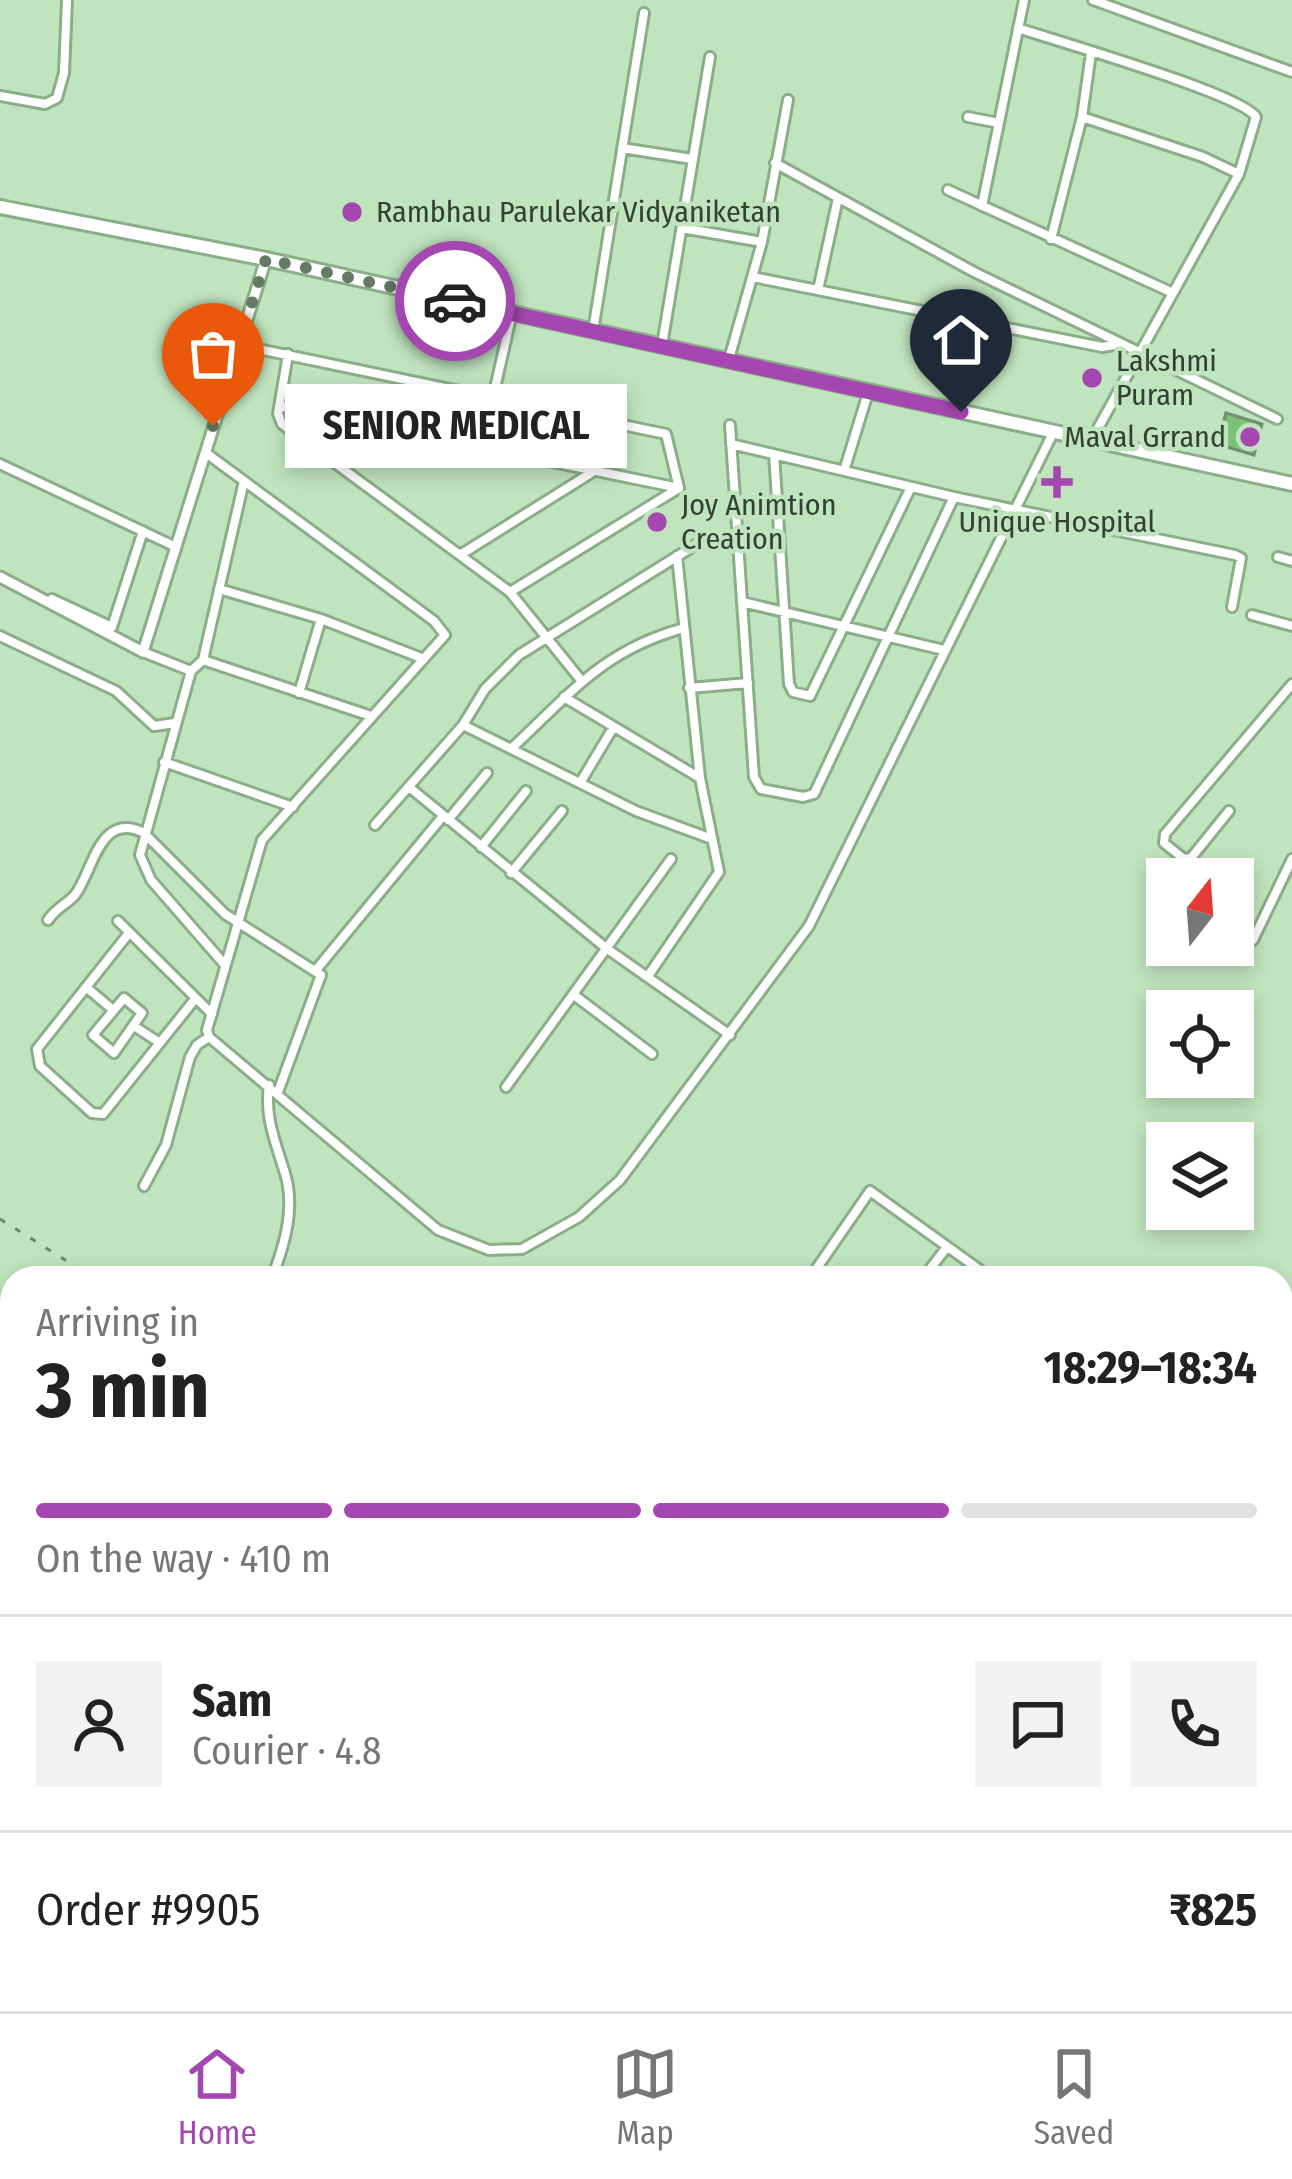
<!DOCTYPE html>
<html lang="en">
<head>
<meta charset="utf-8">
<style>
  body { margin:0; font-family:"Fira Sans Condensed",sans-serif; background:#f2f2f2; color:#222; height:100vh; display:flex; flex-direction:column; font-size:45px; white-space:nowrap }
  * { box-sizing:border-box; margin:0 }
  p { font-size:39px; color:#767676 }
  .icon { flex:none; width:66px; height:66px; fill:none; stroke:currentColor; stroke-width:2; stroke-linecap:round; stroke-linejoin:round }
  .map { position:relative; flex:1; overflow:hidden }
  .drawer { position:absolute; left:0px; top:1266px; width:1293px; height:747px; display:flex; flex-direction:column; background:#fff; border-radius:36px 36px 0 0; box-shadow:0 6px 18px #0003 }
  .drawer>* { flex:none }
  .needle { width:78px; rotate:17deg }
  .buttons { position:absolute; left:1146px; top:858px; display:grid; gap:24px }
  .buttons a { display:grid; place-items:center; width:108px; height:108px; border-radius:0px; background:#fff; box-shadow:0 6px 18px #0003; font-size:60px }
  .pin { position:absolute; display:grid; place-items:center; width:102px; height:102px; color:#fff; margin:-123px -51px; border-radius:50% 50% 50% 0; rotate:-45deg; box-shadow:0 0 12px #0007 }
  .pin .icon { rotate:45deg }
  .courier { position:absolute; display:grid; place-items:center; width:120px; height:120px; margin:-60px; border:9px solid #a547b0; border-radius:50%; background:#fff; color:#222; box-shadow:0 3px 15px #0007 }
  .bubble { position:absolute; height:84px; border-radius:0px; background:#fff; box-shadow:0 6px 18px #0003; font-size:39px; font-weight:700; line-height:84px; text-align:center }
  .summary em { font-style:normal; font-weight:700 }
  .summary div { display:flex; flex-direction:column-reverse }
  .summary { display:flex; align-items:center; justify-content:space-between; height:204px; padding:0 36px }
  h1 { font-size:78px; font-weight:700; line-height:90px }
  .bar { display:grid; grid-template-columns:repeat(4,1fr); gap:18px 12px; align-content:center; height:144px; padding:0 36px }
  .bar i { height:15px; border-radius:9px; background:#e0e0e0 }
  .bar .active { background:#a547b0 }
  .bar p { grid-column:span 4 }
  .line { display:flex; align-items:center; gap:30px; padding:0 36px; border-top:3px solid #e0e0e0 }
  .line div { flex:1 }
  .round { display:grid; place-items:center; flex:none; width:126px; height:126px; border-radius:0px; background:#f2f2f2 }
  .tab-bar { display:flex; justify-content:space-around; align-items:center; height:168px; border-top:3px solid #e0e0e0; background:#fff; font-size:33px; color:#767676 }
  .tab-bar a { display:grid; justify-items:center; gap:6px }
  .tab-bar .active { color:#a547b0 }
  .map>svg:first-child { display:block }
</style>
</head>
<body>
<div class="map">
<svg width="1292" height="2011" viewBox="0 0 1292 2011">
  <rect width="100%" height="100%" fill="#c0e4bd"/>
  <!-- building -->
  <path fill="#7cc178" stroke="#6e906c" stroke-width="3" d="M1226,413L1262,424L1254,455L1217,444Z"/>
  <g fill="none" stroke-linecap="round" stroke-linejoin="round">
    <defs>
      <path id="minor" d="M1093,0L1292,72
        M1018,28C1056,41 1242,94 1256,117L1239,174L1092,439
        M0,96L45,104L57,98L64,73L67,0
        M968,117L999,123
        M1082,117L1203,157L1239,174
        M622,148L692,159
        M775,163L974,272L1277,419
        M948,190L1173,293
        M982,206L1024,0
        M682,228L762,242
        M1051,239L1082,117L1091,53
        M753,277L1102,347L1120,344
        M818,290L838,198
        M593,331L644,13
        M239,345L666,434L679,488L510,592
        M662,345L710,57
        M288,354L278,414L282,424L510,592L580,679
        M729,359L762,242L788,100
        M280,406L679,488
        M730,425L754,777L761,789L803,797L814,794L954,497
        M731,444L954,497L1235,555L1241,558L1232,607
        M482,446L512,313
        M206,453L434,621L445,635L262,840L207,1030L209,1037L438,1230L489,1250L522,1249L579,1217L620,1180L809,926L1053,433
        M774,454L789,684L793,692L810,696L911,487
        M0,464L176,547
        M844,471L868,393
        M460,555L591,473
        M1278,557L1292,561
        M219,589L321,619L424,659
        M52,599L112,627L143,531
        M742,602L944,650
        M1252,615L1292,626
        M0,636L116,691L154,726L175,723
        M143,652L191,671
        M203,660L371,716
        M689,688L748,683
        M299,693L321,619
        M564,697L700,778
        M463,725L636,811L712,839
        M512,748C570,694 603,650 684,628
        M164,762L293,807
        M580,783L613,728
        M409,787L606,948L730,1035
        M1229,811L1191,858L1184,859L1164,843L1165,834L1292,684
        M448,820L487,773
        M375,825L463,725L485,689L519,655L705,539L736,536
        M481,847L526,791
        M511,873L562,811
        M48,920C56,908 67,904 75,895C93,872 99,810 144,833L225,914L321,975L278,1092
        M118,921L212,1014
        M129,933L37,1049L40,1066L92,1113L103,1114L195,999
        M1253,940L1292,859
        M225,965L151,880L140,855L191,671L203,660L244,481
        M316,970L443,816
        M648,976L719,872L700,778L677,556
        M86,987L113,1010
        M574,995L652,1054
        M124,998L142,1013L114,1053L93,1035Z
        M134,1026L160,1043
        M269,1085C264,1119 277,1145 286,1177C295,1211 284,1246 272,1278
        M506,1087L671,859
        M144,1186L166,1145L190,1057L197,1045L209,1037
        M810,1278L870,1191L991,1278
        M923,1278L947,1247
        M1281,1473L1292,1479
        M0,1678L12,1673
        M0,1880L12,1888
        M0,1927H12
        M616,2001L627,2006
        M749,2001L750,2011
        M0,2007L12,2001
        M210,2011L213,2001
        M238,2011L241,2001
        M350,2011L354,2001
        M420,2011L422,2001
        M498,2011L504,2001"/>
      <path id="tertiary" d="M0,577L143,652L266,259"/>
      <path id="trunk" d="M0,207L266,259L1292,484"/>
    </defs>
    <!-- minor casing -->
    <use href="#minor" stroke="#8bae89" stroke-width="14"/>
    <!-- tertiary casing -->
    <use href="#tertiary" stroke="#8bae89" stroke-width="15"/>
    <!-- trunk casing -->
    <use href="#trunk" stroke="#8bae89" stroke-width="18"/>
    <!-- minor -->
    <use href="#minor" stroke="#fff" stroke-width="8"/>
    <!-- tertiary -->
    <use href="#tertiary" stroke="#fff" stroke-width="9"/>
    <!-- trunk -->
    <use href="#trunk" stroke="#fff" stroke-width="12"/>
    <!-- rail -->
    <path stroke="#6f866d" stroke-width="3" stroke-dasharray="6 12" stroke-linecap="butt" d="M0,1219L94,1278
      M1281,1735L1292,1738
      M1091,2001L1097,2011"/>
  </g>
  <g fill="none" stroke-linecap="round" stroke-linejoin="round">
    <!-- done -->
    <path stroke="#647a63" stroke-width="12" stroke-dasharray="0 21.6" d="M213,426L266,259L455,301"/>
    <!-- route -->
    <path stroke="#a547b0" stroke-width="15" d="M455,301L961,412"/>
  </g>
  <!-- markers -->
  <g fill="#a547b0" stroke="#c0e4bd" stroke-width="4.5">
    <circle cx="352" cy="212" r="12"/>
    <circle cx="1092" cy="378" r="12"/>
    <circle cx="1250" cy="437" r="12"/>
    <path d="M1051 464h12v12h12v12h-12v12h-12v-12h-12v-12h12z"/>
    <circle cx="657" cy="522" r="12"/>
  </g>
  <g text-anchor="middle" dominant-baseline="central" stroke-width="9" stroke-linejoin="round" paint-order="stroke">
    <!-- poi labels -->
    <g font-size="30" fill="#334132" stroke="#c0e4bd" text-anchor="start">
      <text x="376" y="212">Rambhau Parulekar Vidyaniketan</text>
      <text x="1116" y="361">Lakshmi<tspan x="1116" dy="34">Puram</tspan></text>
      <text x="1226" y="437" text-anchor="end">Maval Grrand</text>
      <text x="681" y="505">Joy Animtion<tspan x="681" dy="34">Creation</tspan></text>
      <text x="1057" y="522" text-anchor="middle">Unique Hospital</text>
    </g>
  </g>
</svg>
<div class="buttons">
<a><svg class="needle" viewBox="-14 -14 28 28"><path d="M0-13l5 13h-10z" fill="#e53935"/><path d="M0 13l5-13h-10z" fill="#767676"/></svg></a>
<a><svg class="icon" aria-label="locate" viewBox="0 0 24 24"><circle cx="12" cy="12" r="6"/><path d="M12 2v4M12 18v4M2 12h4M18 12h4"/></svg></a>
<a><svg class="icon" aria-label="layers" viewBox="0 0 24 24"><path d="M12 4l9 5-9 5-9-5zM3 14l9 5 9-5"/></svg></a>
</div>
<div class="pin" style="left:213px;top:426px;background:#ea580c"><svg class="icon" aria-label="bag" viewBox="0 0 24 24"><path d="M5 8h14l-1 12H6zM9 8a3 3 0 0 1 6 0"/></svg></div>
<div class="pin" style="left:961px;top:412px;background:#1f2937"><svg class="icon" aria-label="home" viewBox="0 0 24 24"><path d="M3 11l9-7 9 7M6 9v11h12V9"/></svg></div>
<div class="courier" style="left:455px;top:301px"><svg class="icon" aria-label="car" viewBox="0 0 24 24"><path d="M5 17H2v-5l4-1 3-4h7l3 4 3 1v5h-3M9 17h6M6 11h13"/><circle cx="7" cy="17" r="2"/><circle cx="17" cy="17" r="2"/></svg></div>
<div class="bubble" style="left:285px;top:384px;width:342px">SENIOR MEDICAL</div>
<section class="drawer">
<div class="summary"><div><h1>3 min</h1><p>Arriving in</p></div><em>18:29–18:34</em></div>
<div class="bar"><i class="active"></i><i class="active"></i><i class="active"></i><i></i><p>On the way · 410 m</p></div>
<div class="line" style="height:216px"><a class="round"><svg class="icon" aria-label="person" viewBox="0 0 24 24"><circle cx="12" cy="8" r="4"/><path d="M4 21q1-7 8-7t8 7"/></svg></a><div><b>Sam</b><p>Courier · 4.8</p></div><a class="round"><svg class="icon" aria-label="chat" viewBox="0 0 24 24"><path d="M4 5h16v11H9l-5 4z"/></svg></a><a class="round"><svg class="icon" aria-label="phone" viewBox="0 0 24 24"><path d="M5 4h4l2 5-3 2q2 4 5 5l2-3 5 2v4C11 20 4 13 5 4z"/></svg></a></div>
<div class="line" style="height:156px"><div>Order #9905</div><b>₹825</b></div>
</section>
</div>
<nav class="tab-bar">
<a class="active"><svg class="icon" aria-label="home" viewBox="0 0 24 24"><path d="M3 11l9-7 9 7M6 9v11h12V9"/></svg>Home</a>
<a><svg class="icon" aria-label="map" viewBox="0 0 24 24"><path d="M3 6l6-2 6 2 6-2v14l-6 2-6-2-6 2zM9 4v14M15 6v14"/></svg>Map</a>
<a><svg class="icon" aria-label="saved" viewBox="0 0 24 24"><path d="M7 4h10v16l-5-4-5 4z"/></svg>Saved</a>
</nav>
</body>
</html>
